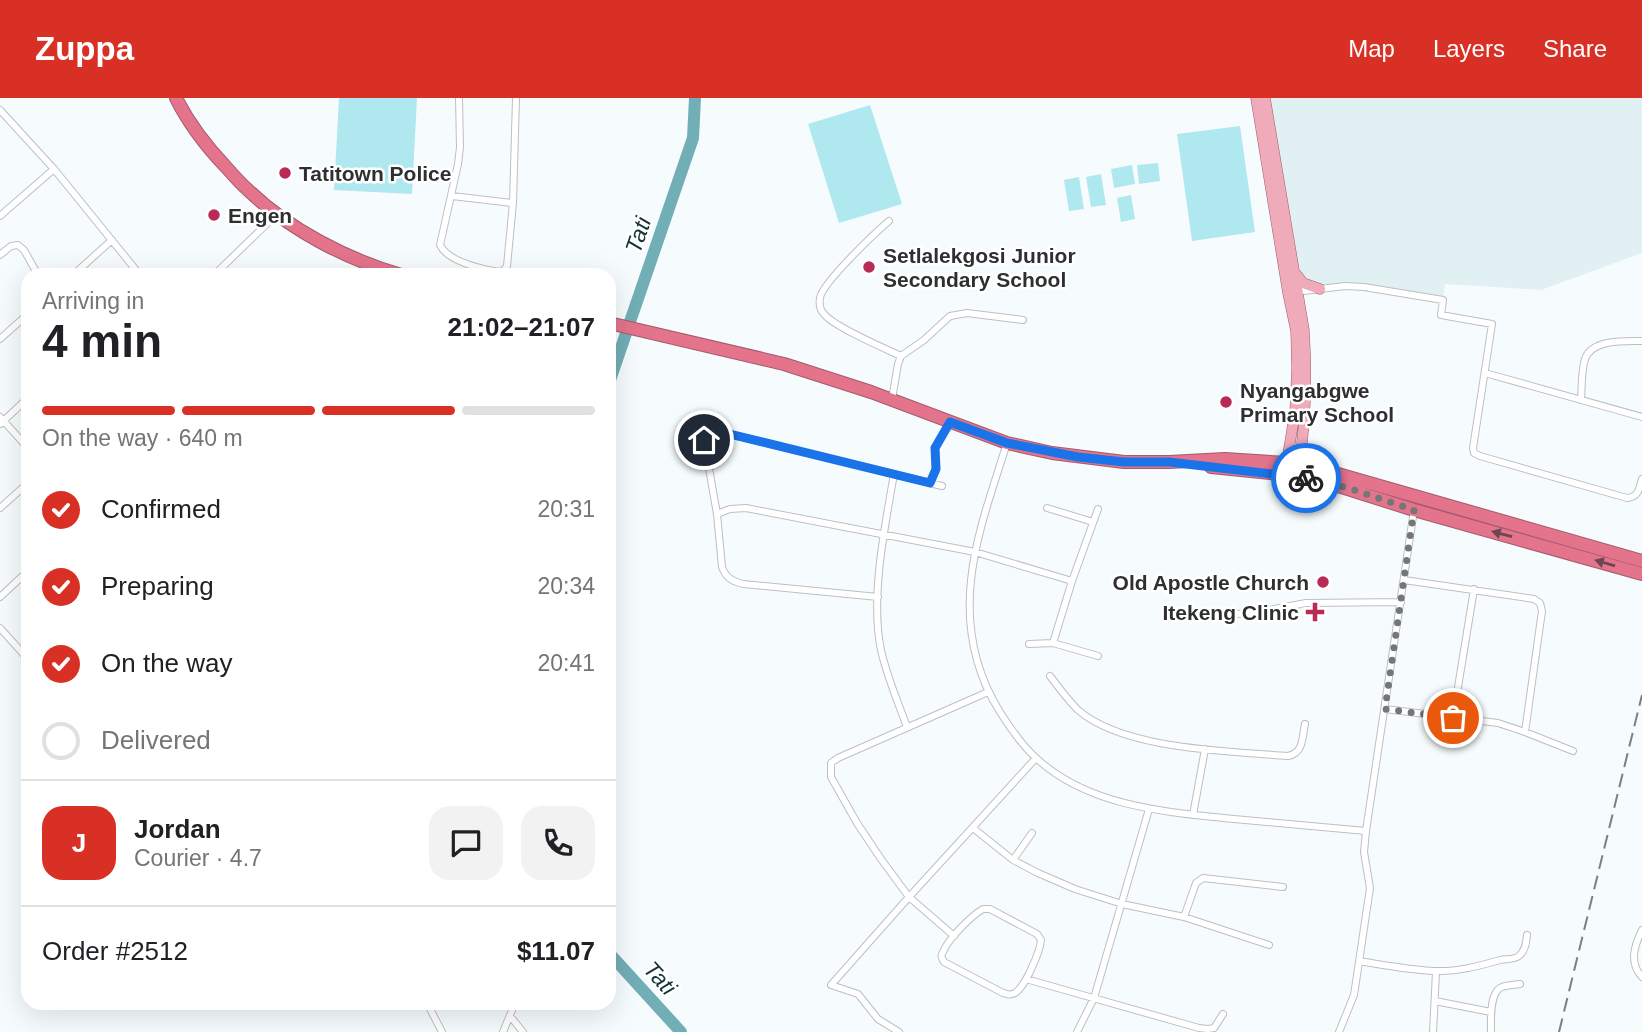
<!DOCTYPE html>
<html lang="en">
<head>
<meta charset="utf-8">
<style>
  body { margin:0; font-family:Arial,sans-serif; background:#f2f2f2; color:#202124; height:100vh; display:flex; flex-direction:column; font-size:26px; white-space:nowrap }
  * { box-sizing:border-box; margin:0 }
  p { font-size:23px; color:#757577 }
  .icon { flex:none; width:38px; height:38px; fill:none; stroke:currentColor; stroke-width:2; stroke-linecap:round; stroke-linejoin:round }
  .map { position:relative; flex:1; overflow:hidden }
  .details { position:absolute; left:21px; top:170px; width:595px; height:742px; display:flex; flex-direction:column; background:#fff; border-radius:21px; box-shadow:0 7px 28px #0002 }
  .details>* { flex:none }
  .pin { position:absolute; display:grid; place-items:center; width:60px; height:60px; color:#fff; margin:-30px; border:4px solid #fff; border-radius:50%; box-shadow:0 2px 7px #0007 }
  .courier { position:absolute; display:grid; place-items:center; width:70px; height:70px; margin:-35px; border:5px solid #1a73e8; border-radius:50%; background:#fff; color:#222; box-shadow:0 2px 9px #0007 }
  .summary em { font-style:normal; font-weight:600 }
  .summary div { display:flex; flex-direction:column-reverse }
  .summary { display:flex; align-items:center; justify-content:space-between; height:119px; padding:0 21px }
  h1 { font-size:46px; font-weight:600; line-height:52px }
  .bar { display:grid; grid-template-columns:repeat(4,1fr); gap:10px 7px; align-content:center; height:84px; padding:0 21px }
  .bar i { height:9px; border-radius:5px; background:#e0e0e0 }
  .bar .on { background:#d93025 }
  .bar p { grid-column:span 4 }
  .line { display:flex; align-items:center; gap:18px; padding:0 21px; border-top:2px solid #e0e0e0 }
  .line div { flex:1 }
  .round { display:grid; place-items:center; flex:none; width:74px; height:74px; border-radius:21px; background:#f2f2f2 }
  ol { padding:0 21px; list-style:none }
  li { display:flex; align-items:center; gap:21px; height:77px }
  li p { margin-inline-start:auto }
  li .icon { padding:7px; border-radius:50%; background:#d93025; color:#fff; stroke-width:4 }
  li:last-child { color:#757577 }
  li i { width:38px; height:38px; border:4px solid #e0e0e0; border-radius:50% }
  header { display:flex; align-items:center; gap:42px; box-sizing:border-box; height:98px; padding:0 35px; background:#d93025; color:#fff }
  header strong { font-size:33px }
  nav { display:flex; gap:38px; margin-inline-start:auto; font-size:24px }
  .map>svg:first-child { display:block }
</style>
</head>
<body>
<header>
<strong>Zuppa</strong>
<nav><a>Map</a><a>Layers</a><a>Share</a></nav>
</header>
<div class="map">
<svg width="1642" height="934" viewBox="0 0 1642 934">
  <rect width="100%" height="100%" fill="#f6fcfd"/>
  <!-- built -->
  <path fill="#e1f0f2" d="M1265,0H1642V155L1541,192L1445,186L1443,202L1364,189L1297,193Z"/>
  <!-- green -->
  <path fill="#b0e8f0" d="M339,0H417L412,96L334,92Z
    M870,7L902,106L839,125L808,26Z
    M1240,28L1255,134L1192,143L1177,36Z
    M1158,65L1160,83L1139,86L1137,67Z
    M1132,67L1135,86L1114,90L1111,71Z
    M1101,76L1106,107L1091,109L1086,79Z
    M1079,79L1084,111L1069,113L1064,82Z
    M1131,97L1135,121L1121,124L1117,100Z"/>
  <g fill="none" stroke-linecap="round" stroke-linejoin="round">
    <!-- river -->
    <path stroke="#72aeb6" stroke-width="12" d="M609,285L693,40L695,0
      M609,855L681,934"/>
    <defs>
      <path id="street" d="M459,0L460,49L458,66L440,147C448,164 482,171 499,174L503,173L507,168L513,105L516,0
        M0,12L54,71L140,177
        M452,98L513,105
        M0,118L54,71
        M889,123C876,134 822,185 820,200C819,206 820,212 824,216C834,229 884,250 901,258
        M0,157L11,148L18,147L24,152L38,177
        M73,177L112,142
        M214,177L277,116
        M1295,194L1345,188L1364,189L1443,202L1441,217L1492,226L1473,350L1474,355L1480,358L1627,400C1638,399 1639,392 1642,381
        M0,241L28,216
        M1485,275L1642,319
        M892,301L898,266L901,258L924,242L950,218L967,215L1023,222
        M1581,302C1582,289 1581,274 1585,261C1592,241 1625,243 1642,243
        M0,319L28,350
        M0,326L28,300
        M1007,345C993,390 976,435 971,482C966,529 975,574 1000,614C1010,630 1022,647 1036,660C1089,709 1166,714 1234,721C1278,725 1322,729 1366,733
        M894,376C885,428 870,500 881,552C887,579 898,604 907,629
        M930,385L936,371L935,350L950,324
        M0,410L28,385
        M1047,410L1093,424
        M717,416L704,342V338L707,333L713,332L942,388
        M1404,482L1534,501L1540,505L1542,513L1525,634
        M0,499L28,473
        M878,499L743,486C732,483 726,480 722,469L717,416L730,411L746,410L975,454L1072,483
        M1197,518L1254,515L1306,505L1401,504
        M0,530L28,561
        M1053,545L1072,483L1098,411
        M1029,546L1053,545L1098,558
        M1050,578C1059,590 1068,602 1078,612C1124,652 1229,653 1288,658C1304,655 1302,639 1305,626
        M1385,611L1498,625L1525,634L1573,653
        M1453,620L1474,491
        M1193,717L1205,651
        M973,730L1013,762L1038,775L1075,791L1122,806L1184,819L1269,847
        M1013,762L1032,735
        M983,811H990L1037,836L1041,842C1040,854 1025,889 1015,895C1010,898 1008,896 1003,895L944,864C942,860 940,859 943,854C948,841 971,818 983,811Z
        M1184,819L1196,785L1203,780L1283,789
        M1642,832C1634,848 1629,865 1642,879
        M954,838L909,799L881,761L857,725L831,679V665L838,660L988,594
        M1359,863C1384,867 1410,872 1435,873C1457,874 1479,868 1500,862C1507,860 1514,863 1520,857C1526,851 1526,844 1527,837
        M1026,881L1199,930L1208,931L1214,930L1223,916
        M1435,903L1491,914
        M427,905L442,934
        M510,918L523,934
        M503,934L515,905
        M899,934L878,921L858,896L831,887L909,799L1036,660
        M1077,934L1094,900L1149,711
        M1339,934L1354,897L1370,790L1364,754L1366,733L1414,412
        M1433,934L1436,874
        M1491,934C1491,923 1489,894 1502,889C1507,887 1515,887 1520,886"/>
      <path id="primary" d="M1256,0L1288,195L1296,233L1297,270L1295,314L1286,369
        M1265,0L1304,232C1307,279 1306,327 1298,374
        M1297,177L1303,185L1320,191"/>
      <path id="highway" d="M176,0C189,26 206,48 226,69C233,77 240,85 248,92C290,132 346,161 401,177
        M609,225L784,266L871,294L1007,345L1052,355L1124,364H1169L1225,361L1287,365L1317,370L1642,463
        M1211,369L1298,378L1332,386L1414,412L1642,476"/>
    </defs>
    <!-- street casing -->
    <use href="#street" stroke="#bbc0c1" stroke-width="8"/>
    <!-- primary casing -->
    <use href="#primary" stroke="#a45b6c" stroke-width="11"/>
    <!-- highway casing -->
    <use href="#highway" stroke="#a45b6c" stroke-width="14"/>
    <!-- street -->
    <use href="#street" stroke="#fff" stroke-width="6"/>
    <!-- primary -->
    <use href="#primary" stroke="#efabba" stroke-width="10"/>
    <!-- highway -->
    <use href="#highway" stroke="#e4738c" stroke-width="12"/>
    <!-- rail -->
    <path stroke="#7c7f80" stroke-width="2" stroke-dasharray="14 7" stroke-linecap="butt" d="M1559,934L1642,597"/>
  </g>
  <!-- one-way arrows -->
  <defs><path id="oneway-solid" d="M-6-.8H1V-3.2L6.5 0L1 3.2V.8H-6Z" transform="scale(1.75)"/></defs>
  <g fill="#6d4750">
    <use href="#oneway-solid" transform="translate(1502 436) rotate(-165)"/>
    <use href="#oneway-solid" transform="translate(1605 465) rotate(-164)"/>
  </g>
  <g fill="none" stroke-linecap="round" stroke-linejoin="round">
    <!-- done -->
    <path stroke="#737778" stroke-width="7" stroke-dasharray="0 12.6" d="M1306,380L1348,390L1414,412L1385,611L1453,620"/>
    <!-- route -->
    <path stroke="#1a73e8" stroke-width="9" d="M704,342L706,335L713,332L930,385L936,371L935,350L950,324L1007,345L1078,359L1124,364H1169L1306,380"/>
  </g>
  <!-- markers -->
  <g fill="#b92a57" stroke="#fff" stroke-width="2.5">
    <circle cx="285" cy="75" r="7"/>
    <circle cx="214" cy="117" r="7"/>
    <circle cx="869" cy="169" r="7"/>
    <circle cx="1226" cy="304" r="7"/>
    <circle cx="1323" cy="484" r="7"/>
    <path d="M1311.5 503.5h7v7h7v7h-7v7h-7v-7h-7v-7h7z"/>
  </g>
  <g text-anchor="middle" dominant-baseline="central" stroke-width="5" stroke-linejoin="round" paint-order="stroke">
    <!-- poi labels -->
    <g font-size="21" font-weight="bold" fill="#2d2f30" stroke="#fff" text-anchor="start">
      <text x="299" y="75">Tatitown Police</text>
      <text x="228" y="117">Engen</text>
      <text x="883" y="157">Setlalekgosi Junior<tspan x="883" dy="24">Secondary School</tspan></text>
      <text x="1240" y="292">Nyangabgwe<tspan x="1240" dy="24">Primary School</tspan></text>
      <text x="1309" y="484" text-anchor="end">Old Apostle Church</text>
      <text x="1299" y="514" text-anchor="end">Itekeng Clinic</text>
    </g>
    <!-- water labels -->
    <g font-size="23" font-style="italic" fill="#153438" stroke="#fff">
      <text transform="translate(638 137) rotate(-71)">Tati</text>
      <text transform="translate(660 880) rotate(48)">Tati</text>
    </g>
  </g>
</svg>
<div class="pin" style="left:1453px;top:620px;background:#ea580c"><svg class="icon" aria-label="bag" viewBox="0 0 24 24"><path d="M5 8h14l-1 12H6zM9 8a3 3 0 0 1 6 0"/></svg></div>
<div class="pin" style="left:704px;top:342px;background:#1f2937"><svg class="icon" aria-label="home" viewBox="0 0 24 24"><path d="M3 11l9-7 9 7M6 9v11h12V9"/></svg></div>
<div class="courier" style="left:1306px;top:380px"><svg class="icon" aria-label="bike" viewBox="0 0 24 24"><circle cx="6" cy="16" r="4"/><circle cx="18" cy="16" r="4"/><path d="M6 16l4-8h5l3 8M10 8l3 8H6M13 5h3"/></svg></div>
<section class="details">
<div class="summary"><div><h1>4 min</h1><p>Arriving in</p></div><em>21:02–21:07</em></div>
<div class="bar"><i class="on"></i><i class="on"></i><i class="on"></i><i></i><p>On the way · 640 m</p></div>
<ol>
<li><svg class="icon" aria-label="check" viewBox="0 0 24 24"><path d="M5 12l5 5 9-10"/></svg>Confirmed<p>20:31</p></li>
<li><svg class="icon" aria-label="check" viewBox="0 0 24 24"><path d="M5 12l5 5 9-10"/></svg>Preparing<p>20:34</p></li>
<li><svg class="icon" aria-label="check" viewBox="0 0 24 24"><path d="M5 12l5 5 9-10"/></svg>On the way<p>20:41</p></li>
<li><i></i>Delivered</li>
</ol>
<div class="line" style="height:126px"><b class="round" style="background:#d93025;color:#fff">J</b><div><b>Jordan</b><p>Courier · 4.7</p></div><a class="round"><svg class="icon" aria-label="chat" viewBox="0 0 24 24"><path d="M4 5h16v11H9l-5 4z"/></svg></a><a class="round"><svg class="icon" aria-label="phone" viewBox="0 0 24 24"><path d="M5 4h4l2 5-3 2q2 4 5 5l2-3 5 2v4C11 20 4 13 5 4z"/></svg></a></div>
<div class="line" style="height:91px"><div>Order #2512</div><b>$11.07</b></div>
</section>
</div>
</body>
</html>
